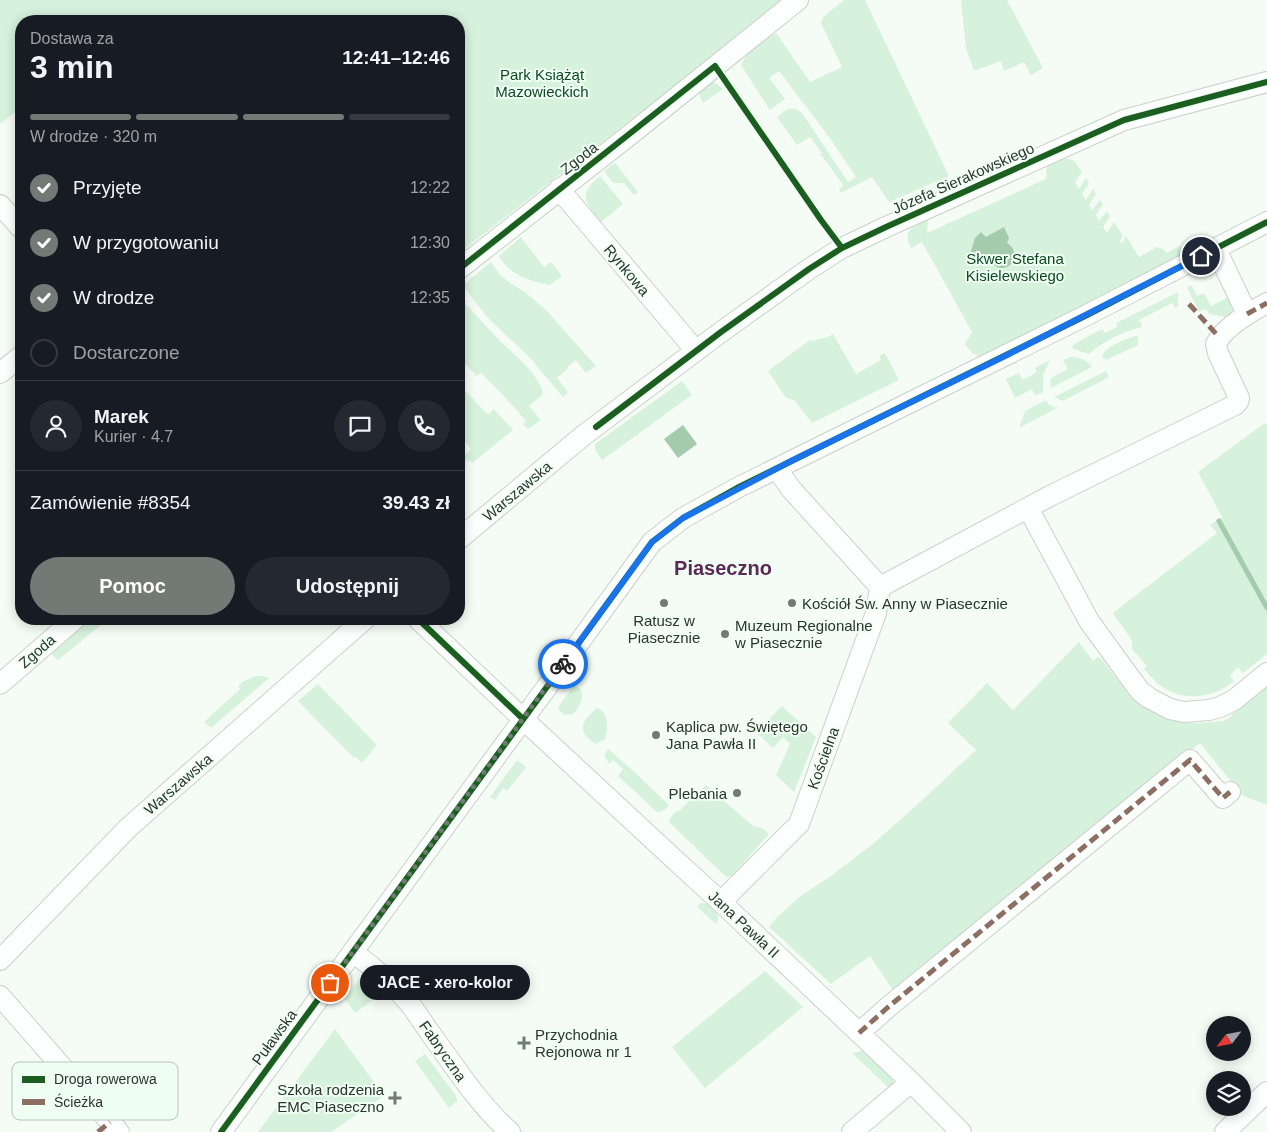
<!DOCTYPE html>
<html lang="pl">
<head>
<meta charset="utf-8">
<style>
  body { margin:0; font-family:Helvetica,sans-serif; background:#242831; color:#f1f3f6; height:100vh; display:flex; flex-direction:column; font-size:19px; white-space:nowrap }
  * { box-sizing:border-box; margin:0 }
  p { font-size:16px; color:#9ea1a6 }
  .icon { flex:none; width:28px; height:28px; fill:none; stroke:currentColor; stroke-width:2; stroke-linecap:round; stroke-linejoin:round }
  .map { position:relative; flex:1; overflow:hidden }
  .panel { position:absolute; left:15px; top:15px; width:450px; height:610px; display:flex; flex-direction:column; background:#171b24; border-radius:20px; box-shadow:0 2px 12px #0003 }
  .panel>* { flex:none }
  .needle { width:32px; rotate:238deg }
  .tools { position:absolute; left:1206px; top:1016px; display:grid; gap:10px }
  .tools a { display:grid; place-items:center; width:45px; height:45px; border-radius:50%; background:#171b24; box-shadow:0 2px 12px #0003; font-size:25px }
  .pin { position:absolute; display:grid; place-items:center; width:42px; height:42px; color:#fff; margin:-21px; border:2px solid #fff; border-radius:50%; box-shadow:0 1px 5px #0007 }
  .courier { position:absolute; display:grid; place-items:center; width:50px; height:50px; margin:-25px; border:4px solid #1a73e8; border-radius:50%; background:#fff; color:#222; box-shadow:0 1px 6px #0007 }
  .bubble { position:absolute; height:35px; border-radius:18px; background:#171b24; box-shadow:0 2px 12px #0003; font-size:16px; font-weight:700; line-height:35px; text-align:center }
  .headline em { font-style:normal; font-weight:700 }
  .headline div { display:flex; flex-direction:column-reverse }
  .headline { display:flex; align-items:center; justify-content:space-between; height:85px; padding:0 15px }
  h1 { font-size:32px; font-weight:700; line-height:38px }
  .bar { display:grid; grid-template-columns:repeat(4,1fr); gap:8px 5px; align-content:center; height:60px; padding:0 15px }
  .bar i { height:6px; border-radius:4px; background:#363941 }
  .bar .on { background:#737974 }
  .bar p { grid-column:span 4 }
  .line { display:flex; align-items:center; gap:12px; padding:0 15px; border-top:1px solid #363941 }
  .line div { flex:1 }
  .round { display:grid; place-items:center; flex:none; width:52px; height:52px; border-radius:26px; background:#242831 }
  ol { padding:0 15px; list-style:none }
  li { display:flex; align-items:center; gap:15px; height:55px }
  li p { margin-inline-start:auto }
  li .icon { padding:5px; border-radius:50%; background:#737974; color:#fff; stroke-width:4 }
  li:last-child { color:#9ea1a6 }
  li i { width:28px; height:28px; border:2px solid #363941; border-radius:50% }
  .button { display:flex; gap:10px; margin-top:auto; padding:10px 15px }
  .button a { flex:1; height:58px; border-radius:30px; background:#737974; color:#fff; font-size:20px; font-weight:700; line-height:58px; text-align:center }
  .button a+a { background:#242831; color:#f1f3f6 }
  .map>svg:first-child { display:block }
</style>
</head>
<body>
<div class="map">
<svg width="1267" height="1132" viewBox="0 0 1267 1132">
  <rect width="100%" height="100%" fill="#f4fcf5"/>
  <!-- green -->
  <path fill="#d6f1dc" d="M0,0H785L459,253V21H21V108L0,124Z
    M844,0H865L949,176L889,202L872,177L841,193L839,189L842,187L843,185L826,161H825L822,156H819L822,153L810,137L797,145L777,117C786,110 791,104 802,113L848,182L856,177L829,137L779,71L769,78L785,99L770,110L741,65L750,49L776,33L810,82L842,67L821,23L823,17Z
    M961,0H1007L1043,68L1031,75L1024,62L1004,71L1001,61L974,71L966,48Z
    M709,81L714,82L723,89L703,103L700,97L699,91Z
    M1062,158L1073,160L1082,171L1075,183L1079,189L1086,178L1089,183L1082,194L1086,200L1093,189L1096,194L1089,205L1092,210L1100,200L1103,204L1096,215L1099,221L1107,211L1110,216L1103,227L1107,233L1114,222L1123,236L1120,241L1122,243L1126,236L1139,257L1157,247L1163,249L1166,253L1180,246L1181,250L1178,259L981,357L972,353L965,344L972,332L922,242L911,248C901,230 914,226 928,220L927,233L1046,179L1047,165Z
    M615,163L638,192L634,195L624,183H613L604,171Z
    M600,176L623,204L601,222C585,202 577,195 600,176Z
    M521,237L544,267L551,262L562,276L550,285C530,281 509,275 499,256Z
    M491,262L499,274L510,283L525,292L546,310L596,366L586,373L576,360L567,367L568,368L557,378L568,392L563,397L530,358L488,318L472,298L463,285Z
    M1191,285L1197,296L1204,293L1211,306L1231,296L1239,310L1225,317L1209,314L1206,309L1199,312L1187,287Z
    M1178,292V306L1175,308L1172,303L1139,320L1142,325L1141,327C1122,333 1104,340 1089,354L1073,349L1072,347L1074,344L1102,329L1105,333L1117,327L1116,323Z
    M459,298C472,310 484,324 496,337C511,352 538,372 543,393L540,397L529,406L541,420L528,429L523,424L526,421L519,413V412L481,373L477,376L459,358Z
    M833,334L856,374L881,360L879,356L885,353L899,380L812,423L794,400L786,398L768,371L810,340L813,341C820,338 827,339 833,334Z
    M1135,336H1138V345L1106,360L1102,356C1106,346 1124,340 1135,336Z
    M1070,357C1079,357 1087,360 1092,367L1051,388L1050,382L1051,378L1068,369L1063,360Z
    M1050,360L1043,375V392L1035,396L1032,389L1015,398L1006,379L1019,373L1023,380L1037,372L1035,368Z
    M1106,371L1109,377L1063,401L1054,397Z
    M682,381L692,395L602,460L595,450V444Z
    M459,384L488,415L494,409L513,430L472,463L470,460L468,462L466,460L464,462L461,458L471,449L459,435Z
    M1046,400L1048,404L1057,408L1019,428L1025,411Z
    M1265,423L1267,425V654L1243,673L1238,667L1230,675L1234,681C1215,697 1186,702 1164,688C1156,684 1150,675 1144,669L1147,666L1132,649V640L1113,613L1217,533L1210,525L1222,517L1198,472Z
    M84,619H108L58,660L52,655L51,649Z
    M1079,642L1093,661L1098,657L1102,660L1130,696L1144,707L1160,716L1178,722L1198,723L1224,721L1267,687V805L1243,796L1200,743L995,911L896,995L870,956L831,984L769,927L777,917L802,895L831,876L874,843L930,793L976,750L948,723L987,683L1013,710Z
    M256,676H262L269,678L211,728L204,722L240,689L238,686L244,681Z
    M318,684L377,745L362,763L356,757L354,758L298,701Z
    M573,686C588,687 581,706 574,713C571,715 569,714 565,715L559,710V706Z
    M782,706L816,737L794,792L776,775L790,744L783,737L773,748L758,734L757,731Z
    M597,708C609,711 609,732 604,741L602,740L600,742L596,744C576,732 581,721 597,708Z
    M608,749L630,768L669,805L666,809L659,812L656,811L618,776L623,769L613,760L609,764L604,755Z
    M517,760L526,767L507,791L503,788L495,800L490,797Z
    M706,785L753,826L762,828L769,834L732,876L726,877L669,822L670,818L676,811L678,812Z
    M704,903C709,904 718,911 718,917C719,920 717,922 716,924L697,907L699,904Z
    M765,971L803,1007L705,1088L672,1047Z
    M361,977L380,995L355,1013L345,999Z
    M335,1029L384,1096L331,1132H258Z
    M861,1051C870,1054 892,1071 893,1081C893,1085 892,1085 889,1088L853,1054L856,1052Z
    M425,1054L456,1096L457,1101L449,1108L415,1061Z"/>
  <!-- water -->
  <path fill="#a5cbad" d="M1004,227L1009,238L1007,243C1027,256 1003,281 990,260L980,265L977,259L970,252L971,251L975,238L981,232L986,237Z
    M683,425L697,444L678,458L664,439Z"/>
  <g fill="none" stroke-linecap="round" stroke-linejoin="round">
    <!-- stream -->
    <path stroke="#a5cbad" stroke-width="5" d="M1219,521L1267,608"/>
    <defs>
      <path id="minor" d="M559,189L696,351
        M0,205L21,228
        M1216,249L1247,314
        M459,269L631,134L798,0
        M0,373L21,356
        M1028,508L1089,621L1131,679L1140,691L1149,698L1170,709L1184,712L1209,710L1220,707L1234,700L1267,673
        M459,539L584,435L721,332L809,269L842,248L886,227L1124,120L1267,82
        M880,587L1050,496L1235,405L1238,402L1239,398L1218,353L1216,344C1224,327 1250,312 1267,303
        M418,619L523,719L674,859L721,902L911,1082L961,1132
        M0,684L75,619
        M721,902L799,824L876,613L880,587L791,489L777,469
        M353,952C373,967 394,985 410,1004C416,1012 422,1021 428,1030C454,1065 477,1103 510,1132
        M0,960L128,828L365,619
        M0,996L119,1132
        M859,1033L887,1008L1190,760L1223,798L1230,792
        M221,1132L541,695L652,542L683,518L737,488L1087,315L1267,222
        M852,1132L911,1082
        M1225,1132L1267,1092"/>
    </defs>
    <!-- minor casing -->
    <use href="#minor" stroke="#cad1cb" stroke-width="22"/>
    <!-- minor -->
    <use href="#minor" stroke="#fdfffe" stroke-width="20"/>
    <!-- quiet -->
    <path stroke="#8d6e63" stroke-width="5" stroke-dasharray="10 5" stroke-linecap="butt" d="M1189,304L1219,337
      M1247,314L1267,303
      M859,1033L887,1008L1190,760L1223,798L1230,792
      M98,1132L110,1122"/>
    <defs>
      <path id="cycleway" d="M459,269L715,66L821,220L842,248
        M596,427L721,332L809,269L842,248L886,227L1124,120L1267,82
        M418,619L523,719
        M221,1132L541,695L652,542L683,518L737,488L1087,315L1267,222"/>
    </defs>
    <!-- cycleway casing -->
    <use href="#cycleway" stroke="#f0fff3" stroke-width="9"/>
    <!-- cycleway -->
    <use href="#cycleway" stroke="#1b5e20" stroke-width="6"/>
  </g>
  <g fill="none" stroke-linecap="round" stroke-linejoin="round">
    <!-- done -->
    <path stroke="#737974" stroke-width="5" stroke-dasharray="0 9" d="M330,983L563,664"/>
    <!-- route -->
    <path stroke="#1a73e8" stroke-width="6" d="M563,664L652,542L683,518L793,460L1007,355L1201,256"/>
  </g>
  <!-- markers -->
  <g fill="#737974" stroke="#f0fff3" stroke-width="2">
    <circle cx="664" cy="603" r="5"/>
    <circle cx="792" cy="603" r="5"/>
    <circle cx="725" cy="634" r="5"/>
    <circle cx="656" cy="735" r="5"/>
    <circle cx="737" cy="793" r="5"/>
    <path d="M521.5 1035.5h5v5h5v5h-5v5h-5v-5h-5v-5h5z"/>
    <path d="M392.5 1090.5h5v5h5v5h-5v5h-5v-5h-5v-5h5z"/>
  </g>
  <g text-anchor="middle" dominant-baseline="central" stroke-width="4" stroke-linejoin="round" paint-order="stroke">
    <!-- park labels -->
    <g font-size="15" fill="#0d4823" stroke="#f0fff3">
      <text x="542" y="74">Park Książąt<tspan x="542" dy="17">Mazowieckich</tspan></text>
      <text x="1015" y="258">Skwer Stefana<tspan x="1015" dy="17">Kisielewskiego</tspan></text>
    </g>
    <!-- street labels -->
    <g font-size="15" fill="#2d332e" stroke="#f0fff3">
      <text transform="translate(579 158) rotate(-38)">Zgoda</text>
      <text transform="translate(963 178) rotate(-24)">Józefa Sierakowskiego</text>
      <text transform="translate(627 270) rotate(50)">Rynkowa</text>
      <text transform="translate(517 491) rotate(-40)">Warszawska</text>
      <text transform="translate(37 651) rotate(-41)">Zgoda</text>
      <text transform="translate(823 758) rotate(-70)">Kościelna</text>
      <text transform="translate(178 784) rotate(-41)">Warszawska</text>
      <text transform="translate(744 924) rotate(43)">Jana Pawła II</text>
      <text transform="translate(274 1037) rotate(-54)">Puławska</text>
      <text transform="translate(443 1051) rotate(55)">Fabryczna</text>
    </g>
    <!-- poi labels -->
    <g font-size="15" fill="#2d332e" stroke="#f0fff3" text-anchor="start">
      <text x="802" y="603">Kościół Św. Anny w Piasecznie</text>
      <text x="664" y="620" text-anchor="middle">Ratusz w<tspan x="664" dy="17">Piasecznie</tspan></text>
      <text x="735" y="625">Muzeum Regionalne<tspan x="735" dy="17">w Piasecznie</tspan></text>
      <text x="666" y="726">Kaplica pw. Świętego<tspan x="666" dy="17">Jana Pawła II</tspan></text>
      <text x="727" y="793" text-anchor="end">Plebania</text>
      <text x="535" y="1034">Przychodnia<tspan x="535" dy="17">Rejonowa nr 1</tspan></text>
      <text x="384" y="1089" text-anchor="end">Szkoła rodzenia<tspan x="384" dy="17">EMC Piaseczno</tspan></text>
    </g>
    <!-- district labels -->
    <g font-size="20" font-weight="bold" fill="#5c2857" stroke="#f0fff3">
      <text x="723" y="568">Piaseczno</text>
    </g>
  </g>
  <!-- legend -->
  <rect x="12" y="1062" width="166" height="58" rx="8" fill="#f0fff3" stroke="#b6c2b8" stroke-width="1"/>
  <rect x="22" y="1076" width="23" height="7" fill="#1b5e20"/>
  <rect x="22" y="1099" width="23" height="6" fill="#8d6e63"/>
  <g font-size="14" fill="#2d332e">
    <text x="54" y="1084">Droga rowerowa</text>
    <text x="54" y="1107">Ścieżka</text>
  </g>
</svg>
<div class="tools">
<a><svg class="needle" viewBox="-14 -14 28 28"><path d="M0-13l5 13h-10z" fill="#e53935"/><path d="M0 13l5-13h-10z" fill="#9ea1a6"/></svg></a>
<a><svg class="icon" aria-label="layers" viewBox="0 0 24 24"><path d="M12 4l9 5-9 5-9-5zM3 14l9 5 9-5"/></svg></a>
</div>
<div class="pin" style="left:330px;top:983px;background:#ea580c"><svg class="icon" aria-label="bag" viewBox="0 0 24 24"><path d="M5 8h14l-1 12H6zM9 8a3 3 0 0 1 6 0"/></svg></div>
<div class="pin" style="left:1201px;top:256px;background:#1f2937"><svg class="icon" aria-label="home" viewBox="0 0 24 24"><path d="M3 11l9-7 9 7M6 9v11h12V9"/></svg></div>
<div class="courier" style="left:563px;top:664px"><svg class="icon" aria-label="bike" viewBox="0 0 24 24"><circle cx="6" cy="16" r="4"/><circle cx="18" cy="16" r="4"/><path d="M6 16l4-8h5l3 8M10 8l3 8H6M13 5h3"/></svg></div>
<div class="bubble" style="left:360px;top:965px;width:170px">JACE - xero-kolor</div>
<section class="panel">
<div class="headline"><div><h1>3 min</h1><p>Dostawa za</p></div><em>12:41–12:46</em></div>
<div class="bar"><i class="on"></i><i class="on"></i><i class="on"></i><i></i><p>W drodze · 320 m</p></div>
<ol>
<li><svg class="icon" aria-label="check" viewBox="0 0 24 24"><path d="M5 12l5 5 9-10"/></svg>Przyjęte<p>12:22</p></li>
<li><svg class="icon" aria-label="check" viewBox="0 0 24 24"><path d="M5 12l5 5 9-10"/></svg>W przygotowaniu<p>12:30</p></li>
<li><svg class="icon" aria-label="check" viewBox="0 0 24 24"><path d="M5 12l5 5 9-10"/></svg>W drodze<p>12:35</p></li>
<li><i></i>Dostarczone</li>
</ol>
<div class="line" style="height:90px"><a class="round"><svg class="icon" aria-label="person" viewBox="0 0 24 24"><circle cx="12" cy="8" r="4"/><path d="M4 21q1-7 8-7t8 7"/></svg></a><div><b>Marek</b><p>Kurier · 4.7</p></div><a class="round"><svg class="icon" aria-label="chat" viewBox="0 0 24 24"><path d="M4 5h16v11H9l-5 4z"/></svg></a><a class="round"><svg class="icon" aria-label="phone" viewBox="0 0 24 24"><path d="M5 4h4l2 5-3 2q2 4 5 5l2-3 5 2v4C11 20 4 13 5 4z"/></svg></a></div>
<div class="line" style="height:65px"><div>Zamówienie #8354</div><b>39.43 zł</b></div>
<div class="button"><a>Pomoc</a><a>Udostępnij</a></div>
</section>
</div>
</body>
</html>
